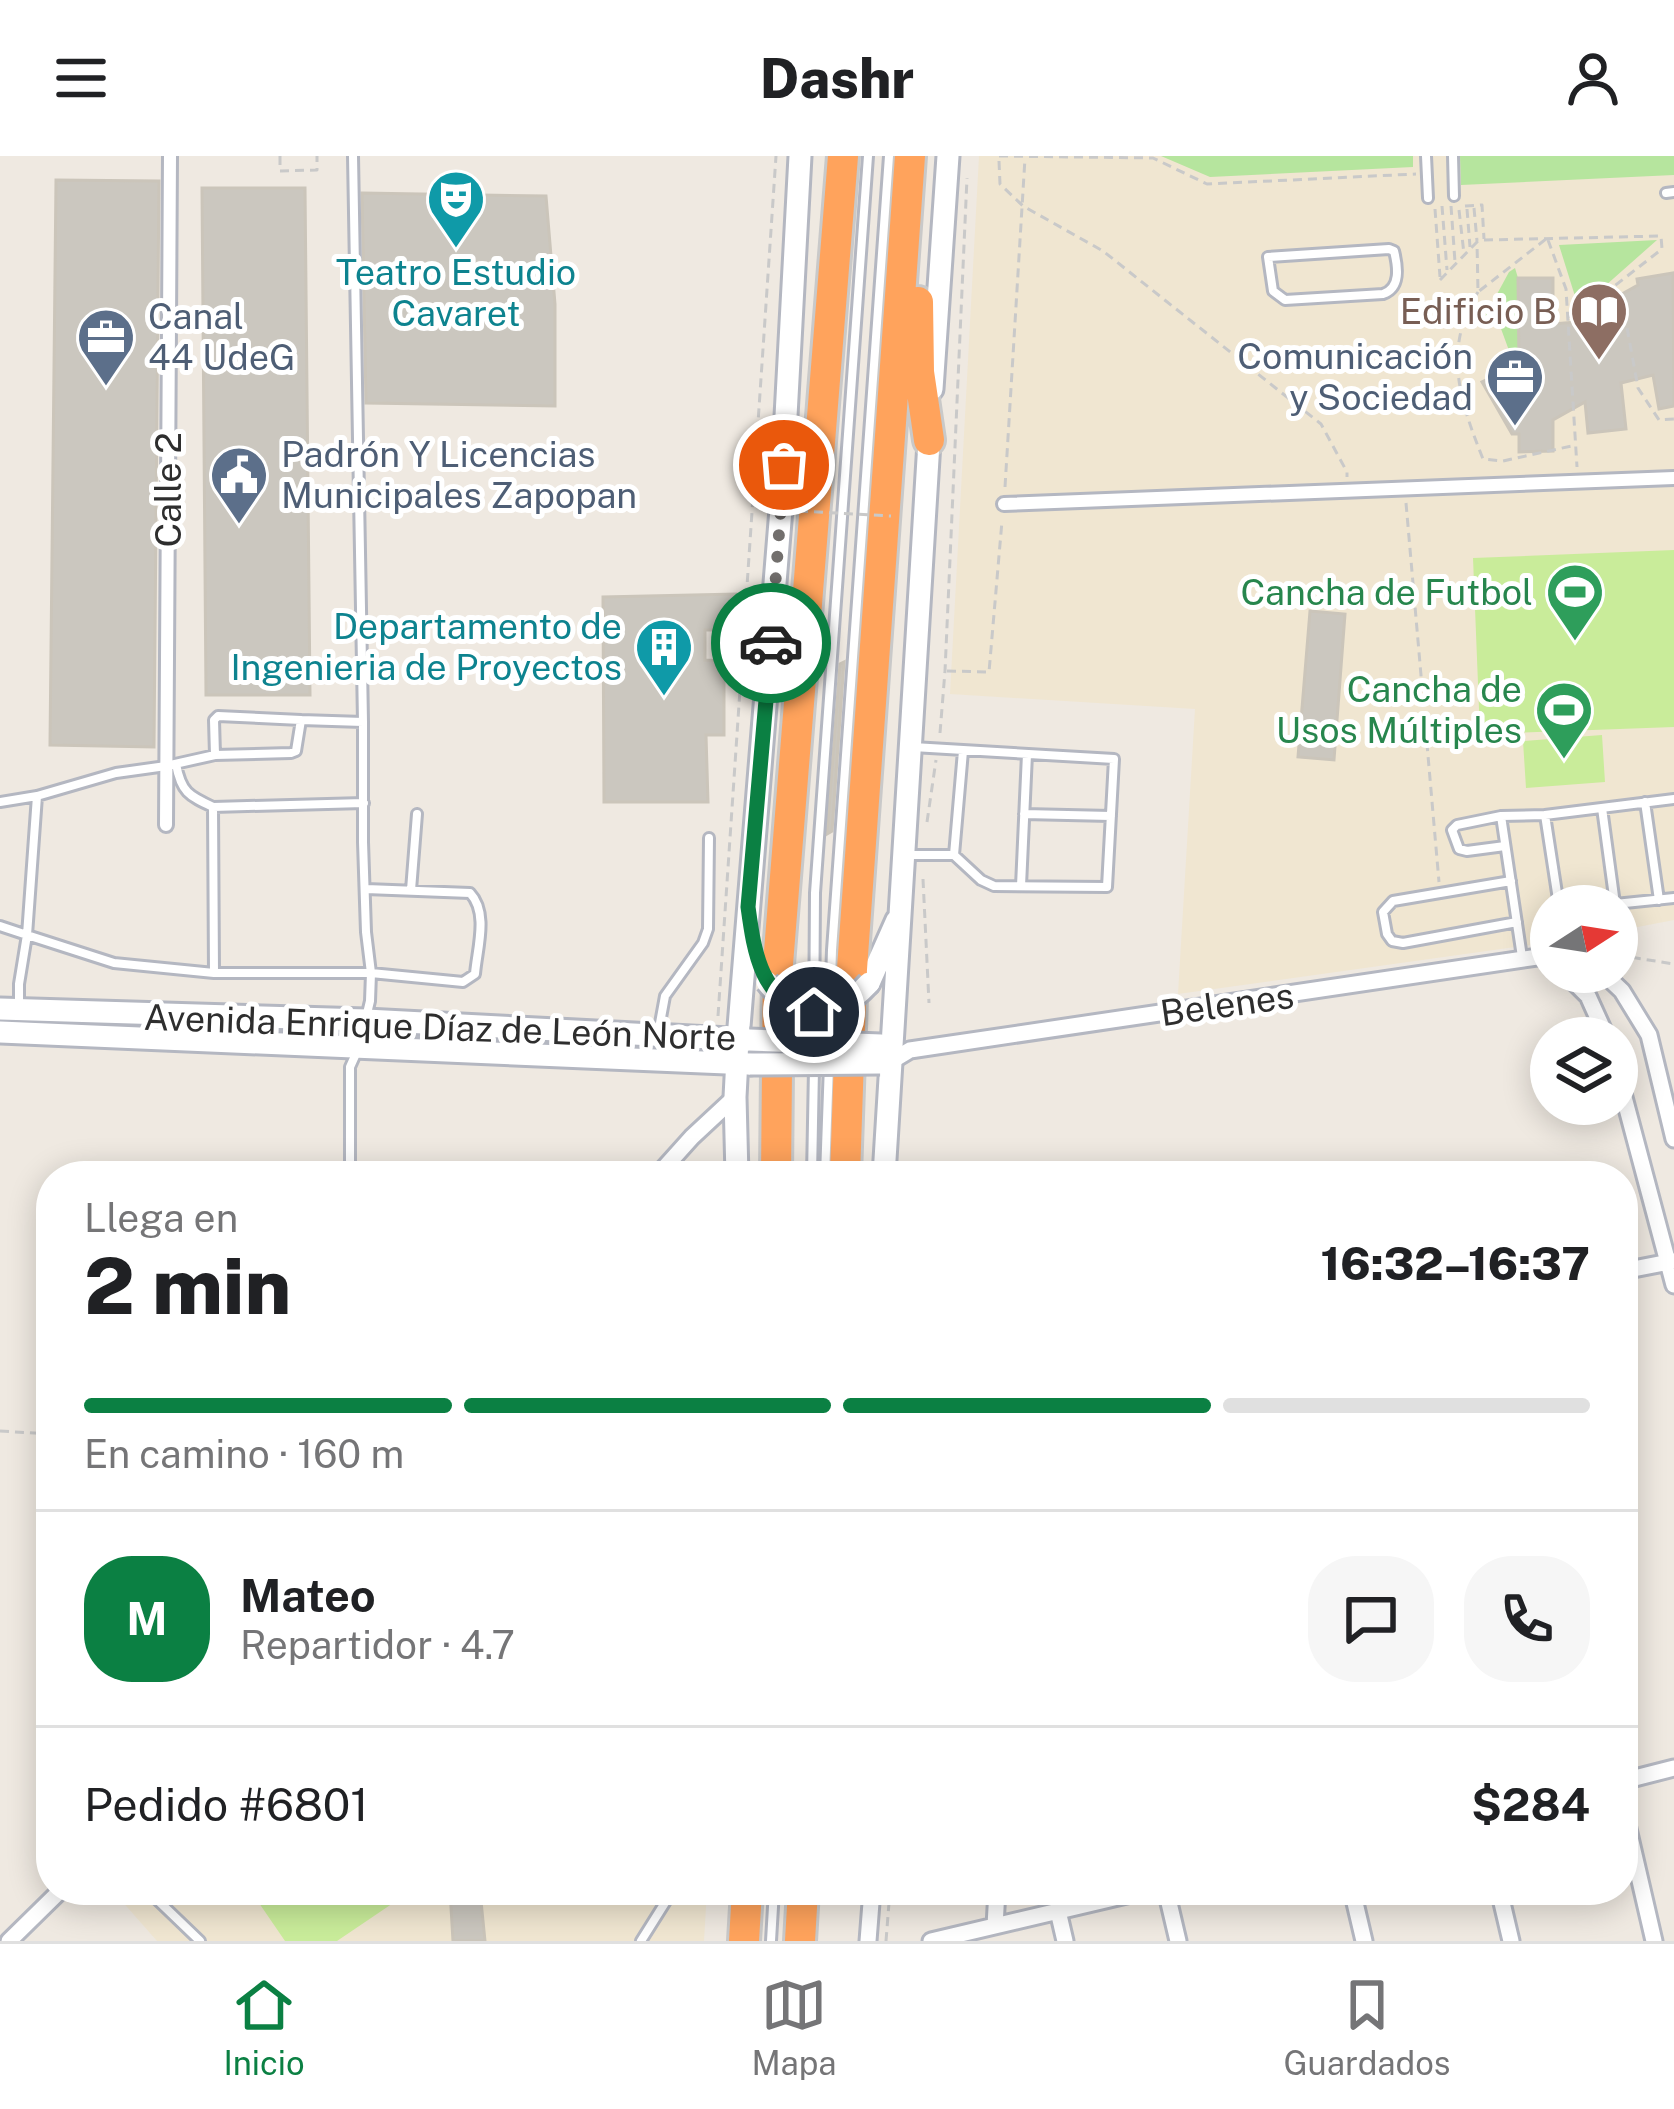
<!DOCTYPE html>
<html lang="es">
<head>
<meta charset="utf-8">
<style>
  body { margin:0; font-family:"Public Sans",sans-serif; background:#f6f6f6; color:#202124; height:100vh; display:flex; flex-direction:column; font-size:45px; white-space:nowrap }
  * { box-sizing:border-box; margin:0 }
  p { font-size:39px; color:#757577 }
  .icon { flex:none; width:66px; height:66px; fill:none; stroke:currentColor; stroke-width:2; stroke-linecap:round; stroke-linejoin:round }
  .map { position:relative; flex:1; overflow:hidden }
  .panel { position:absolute; left:36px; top:1005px; width:1602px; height:744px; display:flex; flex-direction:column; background:#fff; border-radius:48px; box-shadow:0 6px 30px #0003 }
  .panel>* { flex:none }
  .needle { width:78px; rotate:78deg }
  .controls { position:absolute; left:1530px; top:729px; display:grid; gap:24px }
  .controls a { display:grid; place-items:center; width:108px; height:108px; border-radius:50%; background:#fff; box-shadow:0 6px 30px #0003; font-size:60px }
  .pin { position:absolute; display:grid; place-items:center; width:102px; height:102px; color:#fff; margin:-51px; border:6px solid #fff; border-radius:50%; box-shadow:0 3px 12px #0007 }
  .courier { position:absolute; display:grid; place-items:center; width:120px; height:120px; margin:-60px; border:9px solid #0b8043; border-radius:50%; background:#fff; color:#222; box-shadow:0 3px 15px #0007 }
  .summary em { font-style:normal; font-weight:800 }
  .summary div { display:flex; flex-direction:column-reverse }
  .summary { display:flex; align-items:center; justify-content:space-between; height:204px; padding:0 48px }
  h1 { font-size:78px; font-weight:800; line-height:90px }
  .bar { display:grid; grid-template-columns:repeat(4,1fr); gap:18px 12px; align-content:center; height:144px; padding:0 48px }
  .bar i { height:15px; border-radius:9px; background:#e0e0e0 }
  .bar .selected { background:#0b8043 }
  .bar p { grid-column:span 4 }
  .line { display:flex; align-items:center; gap:30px; padding:0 48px; border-top:3px solid #e0e0e0 }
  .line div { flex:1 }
  .round { display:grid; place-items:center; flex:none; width:126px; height:126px; border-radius:48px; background:#f6f6f6 }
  header { display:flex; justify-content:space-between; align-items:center; height:156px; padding:0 48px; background:#fff; font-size:54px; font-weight:800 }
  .menu { display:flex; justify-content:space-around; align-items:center; height:168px; border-top:3px solid #e0e0e0; background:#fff; font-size:33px; color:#757577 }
  .menu a { display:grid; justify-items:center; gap:6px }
  .menu .selected { color:#0b8043 }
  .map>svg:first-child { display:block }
</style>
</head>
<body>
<header><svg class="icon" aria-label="menu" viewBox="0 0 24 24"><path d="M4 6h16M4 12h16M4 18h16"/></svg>Dashr<svg class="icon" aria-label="person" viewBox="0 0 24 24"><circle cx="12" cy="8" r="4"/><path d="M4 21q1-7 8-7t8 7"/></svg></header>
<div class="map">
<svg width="1674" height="1785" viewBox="0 0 1674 1785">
  <rect width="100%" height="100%" fill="#efe9e1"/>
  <!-- education -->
  <path fill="#f0e6d1" d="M979,0H1674V764L1617,775V750H1551V786L1178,838L1195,553L950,538Z
    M112,1734H707L704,1785H157Z"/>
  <!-- green -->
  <path fill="#b6e59e" d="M1161,0H1413V11L1210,21Z
    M1460,0H1674V19L1461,29Z
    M1657,84L1579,153L1559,89Z
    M1515,112L1518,122V197L1511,200L1500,170L1483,164L1509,116Z"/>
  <!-- pitch -->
  <path fill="#c9ec9a" d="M1674,394V571L1480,578L1473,402Z
    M1602,579L1605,626L1526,632L1523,585Z
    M277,1734H406L408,1737L337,1785H285L259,1747Z"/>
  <!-- building -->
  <path fill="#cbc7bf" stroke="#cbc5ba" stroke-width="3" d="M56,24L159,25L154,591L50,589Z
    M202,32H305L310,539H206Z
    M362,37L546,40L555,148V250L366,247Z
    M1673,117L1674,250L1659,253L1653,219L1621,227L1626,273L1588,277L1585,246L1553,264V295L1519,296V278H1512L1482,226L1519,208L1518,122H1553V168L1588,165L1587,156L1609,153L1622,138L1638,129L1637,123Z
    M736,438V461H730L729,474H705V504L724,505V579H706L708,646H604L603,441Z
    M1310,455L1345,458L1334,604L1298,601Z
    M844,506L832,675L827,678L840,508Z
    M450,1734H474V1745H481L485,1785H453Z"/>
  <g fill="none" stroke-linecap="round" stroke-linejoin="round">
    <defs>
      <path id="service" d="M1426,0L1428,42
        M1453,0L1454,40
        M1666,37L1674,36
        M1389,93L1394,95C1398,111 1401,132 1383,138L1285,144L1273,135L1268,101Z
        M913,591L1114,603L1107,731L994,730L981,724L954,699L963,595
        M215,599L214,564L218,560L301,564
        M176,608C181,636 189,640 213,651L364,647
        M37,640L27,779L114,807L214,817H371L463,826L475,818C477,793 489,757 470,737L366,733
        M0,646L37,640L116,617L166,610L215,599L291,597L296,595L301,564L363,566
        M1645,646L1659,744
        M213,651L214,817
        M1602,652L1615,748L1674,742
        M1024,658L1111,660
        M1545,659L1559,750
        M1501,660L1522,801
        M1505,690L1467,695L1459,693L1452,674L1457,669L1501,660L1545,659L1674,643
        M906,699H954
        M1511,725L1393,745L1383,756L1387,778L1392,785L1403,787L1517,766
        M1021,730L1027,598
        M411,734L417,658
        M0,770L27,779L19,828V850
        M658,878L665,840L703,787L708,773L709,682
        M814,885L815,737L868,0
        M829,887L832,794L889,0
        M350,1020V911L359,891L370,845L371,817L366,776L363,686V566L353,0
        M812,1020L814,912
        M825,1020L829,908
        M147,1734L200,1785
        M641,1785L673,1734
        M771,1785L774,1734"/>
      <path id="pedestrian" d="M1004,348L1674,322
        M166,669L170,0"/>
      <path id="minor" d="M1564,816L1588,840L1607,882
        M1602,816L1622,835L1649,879L1674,983
        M890,906L910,894L1551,799
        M1617,915L1674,1129
        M657,1020L692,981L735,941
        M1623,1115L1674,1105
        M1623,1625L1674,1612
        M1623,1651L1654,1785
        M1166,1734L1178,1785
        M1352,1734L1364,1785
        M1499,1734L1511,1785
        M1058,1755L1065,1785
        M995,1770L997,1734
        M9,1785L61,1734
        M868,1785L872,1734
        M931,1785L1148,1734"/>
      <path id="tertiary" d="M0,853L366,864L749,884
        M0,876L750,908"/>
      <path id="secondary" d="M932,233L948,0
        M869,827L897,764
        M737,1020L735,941L738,883L781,353L800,0
        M884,1020L930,270"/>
      <path id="motorway" d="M918,146L919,216L929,284
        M776,1020L778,808L843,0
        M845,1020L852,813L910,0
        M744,1785L747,1734
        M800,1785L803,1734"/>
    </defs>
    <!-- service casing -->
    <use href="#service" stroke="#b4b7c1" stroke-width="14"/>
    <!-- pedestrian casing -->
    <use href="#pedestrian" stroke="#b4b7c1" stroke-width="18"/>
    <!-- minor casing -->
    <use href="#minor" stroke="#b4b7c1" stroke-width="21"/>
    <!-- tertiary casing -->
    <use href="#tertiary" stroke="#b4b7c1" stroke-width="27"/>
    <!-- secondary casing -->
    <use href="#secondary" stroke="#b4b7c1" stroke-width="27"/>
    <!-- motorway casing -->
    <use href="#motorway" stroke="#c9c9c9" stroke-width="36"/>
    <!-- path -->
    <path stroke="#c9c9c9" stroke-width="3" stroke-dasharray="9 6" stroke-linecap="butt" d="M280,0V15L317,14V0
      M999,0L1153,2L1207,28L1416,18
      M999,5L1000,28L1023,50L1103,95L1321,268L1347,316V321
      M1442,50L1447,114
      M1451,50L1455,106
      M1465,50L1482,49L1484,83
      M1474,52L1477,85
      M1435,53L1440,121
      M1467,53L1470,91
      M1459,54L1464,98
      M1484,84L1661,80L1662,93L1581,156L1568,161
      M1548,84L1566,133L1577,311
      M1440,124L1477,86L1478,136L1546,83
      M1614,132L1616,150L1624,155L1638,232L1659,264L1674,263
      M1478,136C1442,193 1460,245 1483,303L1503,305L1576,289
      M1005,331L1025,2
      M1406,347L1439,726
      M947,515L989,516L1002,365
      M940,577L945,515L967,22
      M927,666L936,604
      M923,723L929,847
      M1617,799L1674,808
      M718,860L776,0
      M0,1275L51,1278
      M886,1785L890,1734"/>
    <!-- service -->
    <use href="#service" stroke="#fff" stroke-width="8"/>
    <!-- pedestrian -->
    <use href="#pedestrian" stroke="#fff" stroke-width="12"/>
    <!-- minor -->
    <use href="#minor" stroke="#fff" stroke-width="15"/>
    <!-- tertiary -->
    <use href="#tertiary" stroke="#fff" stroke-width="21"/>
    <!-- secondary -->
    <use href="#secondary" stroke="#fff" stroke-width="21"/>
    <!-- motorway -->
    <use href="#motorway" stroke="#ffa35c" stroke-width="30"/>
    <defs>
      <path id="tertiary-bridge" d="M749,884L881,889
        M750,908L880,907"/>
      <path id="secondary-bridge" d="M767,826C800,868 835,864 869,827"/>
    </defs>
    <!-- tertiary-bridge casing -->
    <use href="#tertiary-bridge" stroke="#b4b7c1" stroke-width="27" stroke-linecap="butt"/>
    <!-- secondary-bridge casing -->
    <use href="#secondary-bridge" stroke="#b4b7c1" stroke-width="27" stroke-linecap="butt"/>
    <!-- path-bridge -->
    <path stroke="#c9c9c9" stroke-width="3" stroke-dasharray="9 6" stroke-linecap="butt" d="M799,355L891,360"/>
    <!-- tertiary-bridge -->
    <use href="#tertiary-bridge" stroke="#fff" stroke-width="21"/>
    <!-- secondary-bridge -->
    <use href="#secondary-bridge" stroke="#fff" stroke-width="21"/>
  </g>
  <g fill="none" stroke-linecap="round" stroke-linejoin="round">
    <!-- done -->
    <path stroke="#726f6d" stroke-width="12" stroke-dasharray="0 21.6" d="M771,487L784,309"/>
    <!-- route -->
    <path stroke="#0b8043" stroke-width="15" d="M771,487L748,751C754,795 761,848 814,856"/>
  </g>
  <!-- icons -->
  <defs>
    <symbol id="theatre-pin" viewBox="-11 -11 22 30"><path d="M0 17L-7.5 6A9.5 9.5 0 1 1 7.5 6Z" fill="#0f9aa8" stroke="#fff"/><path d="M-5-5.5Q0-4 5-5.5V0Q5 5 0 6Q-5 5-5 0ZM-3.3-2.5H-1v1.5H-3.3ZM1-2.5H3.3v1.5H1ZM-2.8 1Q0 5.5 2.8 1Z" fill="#fff"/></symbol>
    <symbol id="library-pin" viewBox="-11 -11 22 30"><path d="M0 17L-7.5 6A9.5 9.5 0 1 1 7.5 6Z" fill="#8d6e63" stroke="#fff"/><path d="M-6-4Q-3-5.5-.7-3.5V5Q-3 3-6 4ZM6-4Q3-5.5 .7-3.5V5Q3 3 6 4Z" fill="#fff"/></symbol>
    <symbol id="office-pin" viewBox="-11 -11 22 30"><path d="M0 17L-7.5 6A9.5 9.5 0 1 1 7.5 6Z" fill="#5c6f8a" stroke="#fff"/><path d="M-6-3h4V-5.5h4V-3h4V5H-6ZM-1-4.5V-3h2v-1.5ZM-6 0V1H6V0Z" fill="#fff"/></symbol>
    <symbol id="civic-pin" viewBox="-11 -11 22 30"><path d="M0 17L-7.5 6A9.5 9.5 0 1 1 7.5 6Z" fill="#5c6f8a" stroke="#fff"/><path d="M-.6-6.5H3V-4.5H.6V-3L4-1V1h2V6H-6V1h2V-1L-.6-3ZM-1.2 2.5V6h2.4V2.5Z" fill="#fff"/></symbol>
    <symbol id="stadium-pin" viewBox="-11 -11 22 30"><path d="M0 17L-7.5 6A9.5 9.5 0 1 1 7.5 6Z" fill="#2e9e5b" stroke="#fff"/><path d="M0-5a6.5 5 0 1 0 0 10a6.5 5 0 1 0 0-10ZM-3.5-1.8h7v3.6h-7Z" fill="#fff"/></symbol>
    <symbol id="building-pin" viewBox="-11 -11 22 30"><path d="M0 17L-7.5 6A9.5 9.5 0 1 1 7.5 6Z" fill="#0f9aa8" stroke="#fff"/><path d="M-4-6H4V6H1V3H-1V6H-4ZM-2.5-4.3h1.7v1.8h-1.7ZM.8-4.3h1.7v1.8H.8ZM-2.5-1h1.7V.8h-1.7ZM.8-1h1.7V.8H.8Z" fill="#fff"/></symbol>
  </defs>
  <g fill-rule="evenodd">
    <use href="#theatre-pin" x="423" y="10" width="66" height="90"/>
    <use href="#library-pin" x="1566" y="122" width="66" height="90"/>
    <use href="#office-pin" x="73" y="148" width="66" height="90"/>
    <use href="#office-pin" x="1482" y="188" width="66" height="90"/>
    <use href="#civic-pin" x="206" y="286" width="66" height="90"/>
    <use href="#stadium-pin" x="1542" y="403" width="66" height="90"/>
    <use href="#building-pin" x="631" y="458" width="66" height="90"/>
    <use href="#stadium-pin" x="1531" y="521" width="66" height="90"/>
  </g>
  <g text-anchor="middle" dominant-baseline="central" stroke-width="10" stroke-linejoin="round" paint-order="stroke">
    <!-- culture labels -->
    <g font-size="36" fill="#0d838f" stroke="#fff">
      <text x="456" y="116">Teatro Estudio<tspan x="456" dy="41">Cavaret</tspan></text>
      <text x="622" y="470" text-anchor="end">Departamento de<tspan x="622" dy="41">Ingenieria de Proyectos</tspan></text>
    </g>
    <!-- education labels -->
    <g font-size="36" fill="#785e54" stroke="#fff" text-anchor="end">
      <text x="1557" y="155">Edificio B</text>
    </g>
    <!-- service labels -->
    <g font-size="36" fill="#4e5e75" stroke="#fff" text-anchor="start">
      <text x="148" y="160">Canal<tspan x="148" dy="41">44 UdeG</tspan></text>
      <text x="1473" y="200" text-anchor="end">Comunicación<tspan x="1473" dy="41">y Sociedad</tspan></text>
      <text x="281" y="298">Padrón Y Licencias<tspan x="281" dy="41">Municipales Zapopan</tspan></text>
    </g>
    <!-- street labels -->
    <g font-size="36" fill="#2e2e2e" stroke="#fff">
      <text transform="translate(168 334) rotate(-90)">Calle 2</text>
      <text transform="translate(1227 848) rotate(-8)">Belenes</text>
      <text transform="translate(440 871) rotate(2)">Avenida Enrique Díaz de León Norte</text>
    </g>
    <!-- leisure labels -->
    <g font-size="36" fill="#27864d" stroke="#fff" text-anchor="end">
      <text x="1533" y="436">Cancha de Futbol</text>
      <text x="1522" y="533">Cancha de<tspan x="1522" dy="41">Usos Múltiples</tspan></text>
    </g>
  </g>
</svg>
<div class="controls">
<a><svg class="needle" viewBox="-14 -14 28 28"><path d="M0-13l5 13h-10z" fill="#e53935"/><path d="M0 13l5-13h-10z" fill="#757577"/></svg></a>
<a><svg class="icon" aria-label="layers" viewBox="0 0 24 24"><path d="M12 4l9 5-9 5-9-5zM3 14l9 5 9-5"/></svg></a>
</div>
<div class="pin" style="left:784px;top:309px;background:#ea580c"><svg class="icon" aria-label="bag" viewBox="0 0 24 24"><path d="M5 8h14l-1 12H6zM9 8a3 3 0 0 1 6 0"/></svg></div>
<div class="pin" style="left:814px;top:856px;background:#1f2937"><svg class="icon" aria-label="home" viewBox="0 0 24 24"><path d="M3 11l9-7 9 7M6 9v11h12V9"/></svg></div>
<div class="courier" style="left:771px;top:487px"><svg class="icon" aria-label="car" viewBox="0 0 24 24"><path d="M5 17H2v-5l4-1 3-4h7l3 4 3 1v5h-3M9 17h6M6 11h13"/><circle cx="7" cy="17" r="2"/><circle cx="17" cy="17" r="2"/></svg></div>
<section class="panel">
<div class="summary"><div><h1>2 min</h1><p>Llega en</p></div><em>16:32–16:37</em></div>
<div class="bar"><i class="selected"></i><i class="selected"></i><i class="selected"></i><i></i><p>En camino · 160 m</p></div>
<div class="line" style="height:216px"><b class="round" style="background:#0b8043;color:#fff">M</b><div><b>Mateo</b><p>Repartidor · 4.7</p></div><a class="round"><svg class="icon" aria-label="chat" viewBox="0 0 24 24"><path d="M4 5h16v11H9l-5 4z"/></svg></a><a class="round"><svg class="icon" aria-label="phone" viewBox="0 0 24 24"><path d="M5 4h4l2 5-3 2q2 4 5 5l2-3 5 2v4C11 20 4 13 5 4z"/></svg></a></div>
<div class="line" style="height:156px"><div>Pedido #6801</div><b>$284</b></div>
</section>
</div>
<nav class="menu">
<a class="selected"><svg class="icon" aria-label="home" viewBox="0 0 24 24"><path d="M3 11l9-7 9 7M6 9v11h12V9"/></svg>Inicio</a>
<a><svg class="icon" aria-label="map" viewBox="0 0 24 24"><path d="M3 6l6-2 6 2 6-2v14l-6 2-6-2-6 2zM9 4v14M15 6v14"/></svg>Mapa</a>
<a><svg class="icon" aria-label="saved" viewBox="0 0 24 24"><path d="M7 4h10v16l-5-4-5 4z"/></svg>Guardados</a>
</nav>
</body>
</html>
